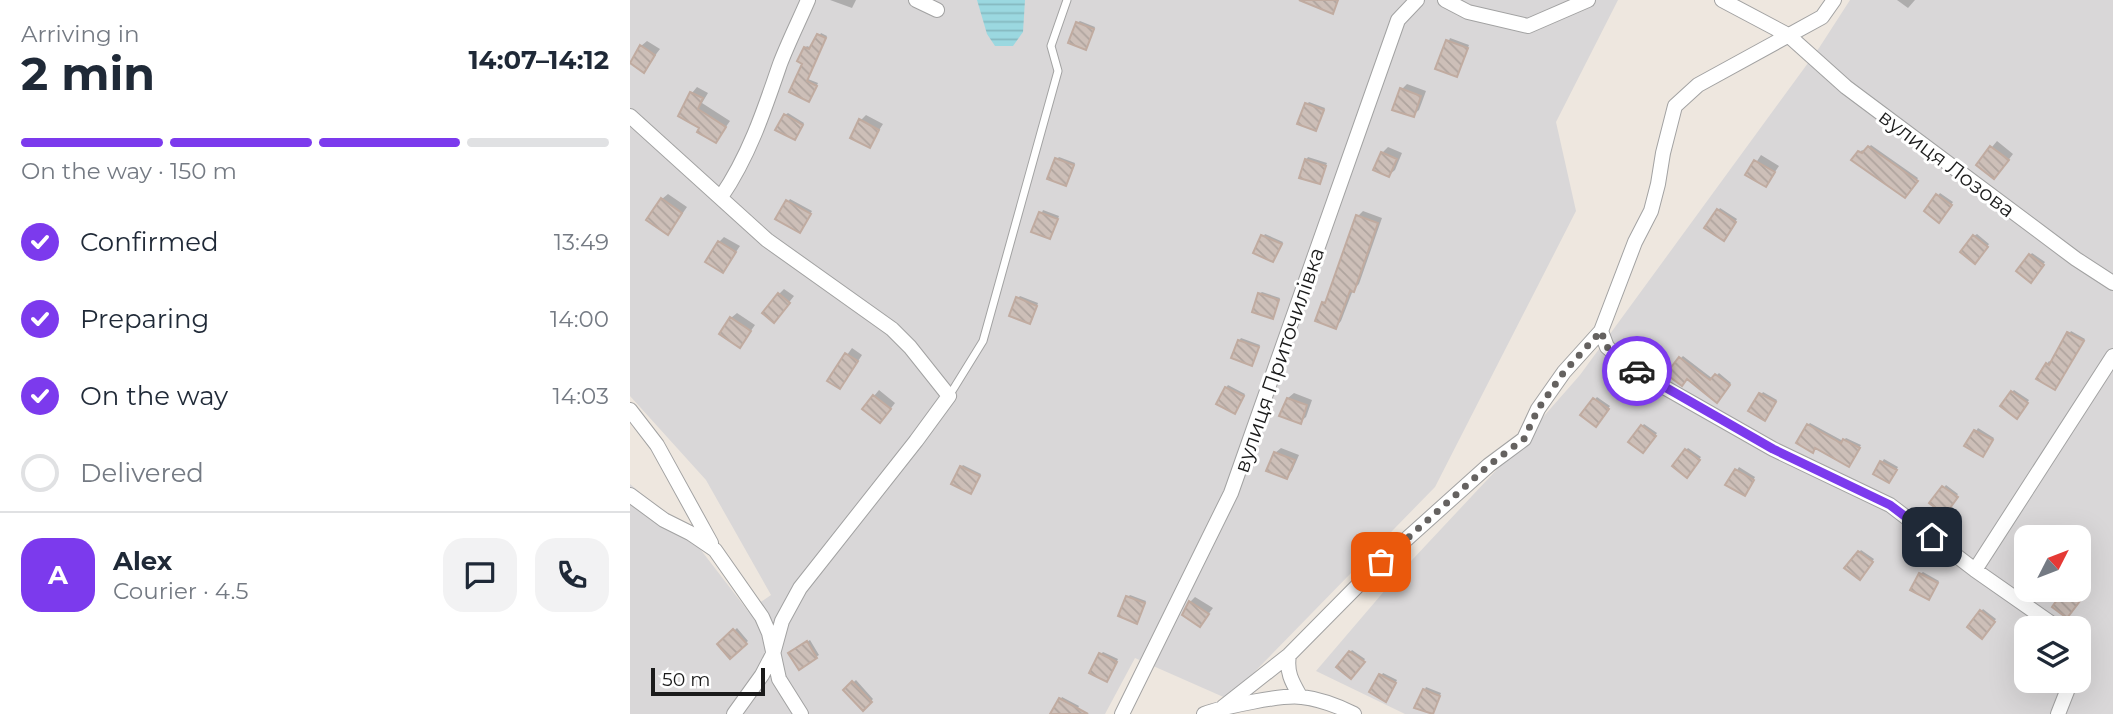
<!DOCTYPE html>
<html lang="en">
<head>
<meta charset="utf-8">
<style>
  body { margin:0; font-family:Montserrat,sans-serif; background:#f2f2f3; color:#1f2937; height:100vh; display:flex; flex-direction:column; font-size:26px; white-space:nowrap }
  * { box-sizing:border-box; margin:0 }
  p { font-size:23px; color:#747a83 }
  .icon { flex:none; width:38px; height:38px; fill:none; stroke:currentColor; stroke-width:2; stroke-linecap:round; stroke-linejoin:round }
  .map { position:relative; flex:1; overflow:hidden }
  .details { display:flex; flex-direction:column; background:#fff; width:630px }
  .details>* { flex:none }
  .needle { width:46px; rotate:48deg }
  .buttons { position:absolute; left:1384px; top:525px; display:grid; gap:14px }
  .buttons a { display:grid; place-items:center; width:77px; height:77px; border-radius:14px; background:#fff; box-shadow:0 7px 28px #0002; font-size:35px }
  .scale { position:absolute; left:21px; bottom:18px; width:114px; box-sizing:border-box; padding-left:7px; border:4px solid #1b1b1b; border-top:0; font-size:19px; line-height:24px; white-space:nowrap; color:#1b1b1b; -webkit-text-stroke:5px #fff; paint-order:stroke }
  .pin { position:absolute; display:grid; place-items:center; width:60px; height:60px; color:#fff; margin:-30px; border-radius:14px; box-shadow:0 4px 10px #0006 }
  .courier { position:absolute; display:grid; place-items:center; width:70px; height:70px; margin:-35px; border:5px solid #7c3aed; border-radius:50%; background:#fff; color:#222; box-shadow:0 2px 9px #0007 }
  .headline em { font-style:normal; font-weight:700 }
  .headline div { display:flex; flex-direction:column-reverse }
  .headline { display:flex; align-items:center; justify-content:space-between; height:119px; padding:0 21px }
  h1 { font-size:46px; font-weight:700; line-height:52px }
  .bar { display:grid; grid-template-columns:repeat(4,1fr); gap:10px 7px; align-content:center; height:84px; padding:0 21px }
  .bar i { height:9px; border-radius:5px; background:#e0e1e3 }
  .bar .selected { background:#7c3aed }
  .bar p { grid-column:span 4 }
  .line { display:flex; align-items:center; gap:18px; padding:0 21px; border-top:2px solid #e0e1e3 }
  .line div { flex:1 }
  .round { display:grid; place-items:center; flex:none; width:74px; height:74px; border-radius:21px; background:#f2f2f3 }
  ol { padding:0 21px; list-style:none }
  li { display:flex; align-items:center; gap:21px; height:77px }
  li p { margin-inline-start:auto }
  li .icon { padding:7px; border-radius:50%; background:#7c3aed; color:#fff; stroke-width:4 }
  li:last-child { color:#747a83 }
  li i { width:38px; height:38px; border:4px solid #e0e1e3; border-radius:50% }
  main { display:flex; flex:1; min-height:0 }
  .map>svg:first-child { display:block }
</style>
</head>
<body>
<main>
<section class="details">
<div class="headline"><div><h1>2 min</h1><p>Arriving in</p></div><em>14:07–14:12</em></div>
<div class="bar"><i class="selected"></i><i class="selected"></i><i class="selected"></i><i></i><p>On the way · 150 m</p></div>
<ol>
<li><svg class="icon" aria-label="check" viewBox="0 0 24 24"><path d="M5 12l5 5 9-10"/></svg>Confirmed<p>13:49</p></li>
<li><svg class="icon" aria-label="check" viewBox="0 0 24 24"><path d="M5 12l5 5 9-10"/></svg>Preparing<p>14:00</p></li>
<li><svg class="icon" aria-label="check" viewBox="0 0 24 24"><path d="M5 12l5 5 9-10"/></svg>On the way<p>14:03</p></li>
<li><i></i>Delivered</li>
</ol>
<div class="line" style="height:126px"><b class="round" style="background:#7c3aed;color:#fff">A</b><div><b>Alex</b><p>Courier · 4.5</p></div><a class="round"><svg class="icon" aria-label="chat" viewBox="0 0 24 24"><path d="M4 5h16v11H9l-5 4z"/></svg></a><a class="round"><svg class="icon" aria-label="phone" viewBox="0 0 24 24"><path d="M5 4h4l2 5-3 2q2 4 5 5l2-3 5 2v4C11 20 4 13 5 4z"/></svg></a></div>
</section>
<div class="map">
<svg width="1483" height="714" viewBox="0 0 1483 714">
  <defs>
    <pattern id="water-rules" width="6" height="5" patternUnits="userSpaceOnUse" patternTransform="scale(1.75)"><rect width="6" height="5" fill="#9bd8e0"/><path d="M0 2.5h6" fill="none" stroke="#85b9c0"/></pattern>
    <pattern id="building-back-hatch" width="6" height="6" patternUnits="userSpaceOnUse" patternTransform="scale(1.75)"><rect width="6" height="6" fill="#cdbfb8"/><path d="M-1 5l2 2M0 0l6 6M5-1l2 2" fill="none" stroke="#afa49e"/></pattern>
  </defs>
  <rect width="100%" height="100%" fill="#eee7df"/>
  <!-- residential -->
  <path fill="#d9d7d8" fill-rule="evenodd" d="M0,0H988L926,122L946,211L805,487L598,699L505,658L475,714H0V484L57,532L118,611L141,595L76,480L0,396Z
    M1220,0H1483V714H775L686,671L768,575L871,465L950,375L1189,48ZM1396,537H1449V590H1396ZM1396,628H1449V681H1396Z"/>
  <!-- water -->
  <path fill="url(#water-rules)" d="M347,0H395L393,32L383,46H365L357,34Z"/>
  <!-- shadow -->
  <path fill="#0003" d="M200,0H226L222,8Z
    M1267,0H1285L1278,8Z
    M450,21L465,27L456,48L447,23Z
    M191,33L197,36L178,79L188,83L181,98L161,91L175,63V48L177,46L182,48Z
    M820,38L839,45L827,75L808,68Z
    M17,41L30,49L14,70L11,46Z
    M777,84L796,91L789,110L783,115L772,89Z
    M67,87L78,93L72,103L100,121L86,141L72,127L50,116L62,93Z
    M679,102L695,108L685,129L677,104Z
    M158,113L174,123L167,136L155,115Z
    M236,115L253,124L239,146L231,120Z
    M1367,141L1383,154L1370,171L1348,164Z
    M1241,145L1288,178L1277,194L1224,160L1232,150L1235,152Z
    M758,147L772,153L765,170L759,175L752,153Z
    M1131,155L1149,166L1136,185L1118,175Z
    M429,157L445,163L438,182L427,159Z
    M678,157L697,163L689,182L676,160Z
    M1310,193L1323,202L1311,218L1296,211Z
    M38,194L57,207L43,227L32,199Z
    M160,199L182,211L171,229L147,218Z
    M1090,208L1107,219L1096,236L1088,211Z
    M413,210L429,216L422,235L404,231Z
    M733,211L752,218L729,284L723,290L711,321L706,327L694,303L699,297L728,216Z
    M635,234L653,242L645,258L625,252Z
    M1347,234L1359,244L1347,260L1344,236Z
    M94,237L110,246L93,271L89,242Z
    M1402,253L1415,262L1403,278L1388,271Z
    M154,289L164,296L149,315V294Z
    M632,292L650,298L642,317L629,294Z
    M390,296L408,303L402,320L388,298Z
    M107,313L125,325L110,346L101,318Z
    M1441,331L1455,339L1427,386L1408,378L1417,364L1419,361L1422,363Z
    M611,338L630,345L622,364L609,341Z
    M222,348L232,355L215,381L199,380Z
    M1053,356L1083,379L1089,373L1101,383L1089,398L1057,377L1051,358Z
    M598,385L615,394L605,412L596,388Z
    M249,390L265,403L255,416L234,408Z
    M1384,390L1399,400L1389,415L1382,392Z
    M1133,392L1147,400L1137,417L1121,411Z
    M664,393L682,400L676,417L670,422L658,398Z
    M967,397L980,406L968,422L953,414Z
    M1180,423L1213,441L1216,438L1231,445L1219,465L1178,425Z
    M1014,424L1027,433L1015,449L1000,441Z
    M1348,428L1364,438L1355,453L1337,446Z
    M651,448L669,455L662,471L657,477L645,453Z
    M1058,448L1071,457L1059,473L1044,465Z
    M1254,459L1268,467L1261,479L1245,473Z
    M333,465L351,474L343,489L331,467Z
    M1109,467L1125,477L1117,492L1098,485Z
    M1316,485L1328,494L1317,510L1302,503Z
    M1231,550L1244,559L1232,575L1217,568Z
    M1293,572L1309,581L1301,596L1290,574Z
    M1437,590L1451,598L1439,614L1424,606Z
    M500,595L516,601L509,619L498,597Z
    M565,597L583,608L570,625L560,602Z
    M1353,609L1366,619L1354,635L1339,627Z
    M107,628L118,641L100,656L90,644Z
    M180,640L189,655L169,667L163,651Z
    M722,650L735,659L723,675L708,667Z
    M473,652L488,659L479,678L471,654Z
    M753,673L767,680L758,698L741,692Z
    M226,680L243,699L233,709L215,690Z
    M796,687L811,693L802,714L787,707Z
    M432,697L449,706L445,714H422Z"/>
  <!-- building -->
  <path fill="url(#building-back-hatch)" stroke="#c0aba0" stroke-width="2" d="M669,0H708L703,14Z
    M446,22L464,29L456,50L438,43Z
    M187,34L196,38L177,81L187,86L179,102L159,92L172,64L167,61L174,47L179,49Z
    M816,40L838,48L827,77L805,69Z
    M10,45L25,55L14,73L0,63Z
    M770,88L791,96L784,117L762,110Z
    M60,92L73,98L68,109L96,127L86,143L67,132L69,128L48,116Z
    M675,103L694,110L686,131L667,124Z
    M154,114L173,125L165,140L145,130Z
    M229,119L249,130L240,148L220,138Z
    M1238,146L1288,181L1275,198L1221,160L1228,151L1232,153Z
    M1360,146L1379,160L1364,179L1346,165Z
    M751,152L767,159L759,177L743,170Z
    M425,158L444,165L436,186L417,179Z
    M675,159L696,166L690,184L669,178Z
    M1124,160L1145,172L1136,187L1115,175Z
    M1306,194L1322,205L1309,223L1294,211Z
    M31,198L52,213L38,235L16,220Z
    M156,200L181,214L170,233L145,219Z
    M1087,209L1106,222L1094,241L1074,228Z
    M409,212L428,219L420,239L401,232Z
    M726,215L748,223L724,292L720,291L706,329L685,321L692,302L695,303Z
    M631,235L652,244L643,262L623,253Z
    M1343,235L1358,247L1345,264L1330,252Z
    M88,241L106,252L93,273L75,262Z
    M1399,254L1414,265L1401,283L1386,271Z
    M148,293L160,303L144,323L132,313Z
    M628,293L649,300L643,319L622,312Z
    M386,297L407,306L400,324L379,316Z
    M100,317L121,331L110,348L89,334Z
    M1437,332L1454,341L1425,390L1406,379L1416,363L1419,365Z
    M608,340L629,347L622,366L601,358Z
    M215,353L228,361L210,389L197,381Z
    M1049,357L1080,380L1085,374L1100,385L1087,403L1057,379L1052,386L1036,374Z
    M595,387L614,396L605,414L586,404Z
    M1381,391L1398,403L1387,419L1370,406Z
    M1129,393L1146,402L1135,421L1118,411Z
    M243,395L261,409L250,423L232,409Z
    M657,398L677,405L671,424L649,416Z
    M963,398L979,409L966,427L950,415Z
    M1177,424L1211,443L1213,439L1230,448L1219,467L1185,448L1183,453L1166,443Z
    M1011,425L1026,436L1013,453L998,442Z
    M1344,430L1363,440L1353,457L1334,446Z
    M1055,449L1070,460L1057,478L1042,466Z
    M644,452L665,460L657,479L636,471Z
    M1250,461L1267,470L1259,483L1243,474Z
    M330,466L350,476L341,494L321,484Z
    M1105,469L1124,480L1115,496L1095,485Z
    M1312,486L1328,497L1315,515L1299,503Z
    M1228,551L1243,562L1230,580L1214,568Z
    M1289,573L1308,583L1299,600L1280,590Z
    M1434,590L1450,601L1437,618L1422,607Z
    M496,596L515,603L507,624L488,616Z
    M559,601L579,614L570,627L552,615Z
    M1350,610L1365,622L1352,639L1337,627Z
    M103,629L117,644L100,659L87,644Z
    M177,641L187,658L169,670L158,653Z
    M719,651L735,662L721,679L706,667Z
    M469,653L487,662L477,682L459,673Z
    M749,674L766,683L756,702L739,692Z
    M222,681L242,702L233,711L213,690Z
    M793,689L810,696L803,714L784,708Z
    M429,698L458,714H420Z"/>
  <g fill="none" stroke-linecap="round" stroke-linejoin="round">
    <defs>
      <path id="service" d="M319,396L353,341L428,71L421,46L437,0"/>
      <path id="minor" d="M286,0L307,10
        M815,0L838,12L898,26L958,0
        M1092,0L1158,35L1216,87L1446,259L1483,283
        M0,116L137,240L262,329L280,347L319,396L286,441L170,588L152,621L143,654L132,675L104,714
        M91,197C119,156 134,111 150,64C158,43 169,21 178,0
        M971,331L977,347L1004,370L1143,449L1260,505L1345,570L1428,628
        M0,410L27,445L81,543
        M0,495L34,520L60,533L85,550L132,617L139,633L149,679L171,714
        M1345,570L1483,356
        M659,655C656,672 662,682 670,696
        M593,707L659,655L751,562L859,465L894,439L908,409L934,372L971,331L1005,242L1021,211L1028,184L1033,153L1045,106L1068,85L1192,17L1204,0
        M492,714L601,493L768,20L787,0
        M574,714C593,707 653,694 672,697C689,699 708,706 724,714
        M1428,714L1441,681"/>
    </defs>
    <!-- service casing -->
    <use href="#service" stroke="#a2a2a2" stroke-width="9"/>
    <!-- minor casing -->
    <use href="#minor" stroke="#a2a2a2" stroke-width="16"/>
    <!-- service -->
    <use href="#service" stroke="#fff" stroke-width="7"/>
    <!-- minor -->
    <use href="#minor" stroke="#fff" stroke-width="14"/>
  </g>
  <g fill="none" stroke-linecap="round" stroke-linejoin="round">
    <!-- done -->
    <path stroke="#656260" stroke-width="7" stroke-dasharray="0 12.6" d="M751,562L859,465L894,439L908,409L934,372L971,331L977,347L1007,371"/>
    <!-- route -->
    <path stroke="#7c3aed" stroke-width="9" d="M1007,371L1143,449L1260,505L1302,537"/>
  </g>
  <g text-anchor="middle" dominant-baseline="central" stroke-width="6" stroke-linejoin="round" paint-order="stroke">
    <!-- street labels -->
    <g font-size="21" fill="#1b1b1b" stroke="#fff">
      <text transform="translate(1317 163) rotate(37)">вулиця Лозова</text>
      <text transform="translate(649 360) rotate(-71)">вулиця Приточилівка</text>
    </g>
  </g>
</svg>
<div class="buttons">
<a><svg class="needle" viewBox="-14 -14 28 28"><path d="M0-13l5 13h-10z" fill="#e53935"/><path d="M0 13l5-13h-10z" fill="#747a83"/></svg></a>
<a><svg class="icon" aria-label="layers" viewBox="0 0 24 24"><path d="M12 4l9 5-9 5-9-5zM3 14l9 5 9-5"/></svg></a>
</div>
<div class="scale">50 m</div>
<div class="pin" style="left:751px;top:562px;background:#ea580c"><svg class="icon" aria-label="bag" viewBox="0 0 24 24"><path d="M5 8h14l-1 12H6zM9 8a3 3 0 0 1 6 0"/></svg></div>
<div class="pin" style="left:1302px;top:537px;background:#1f2937"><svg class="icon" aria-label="home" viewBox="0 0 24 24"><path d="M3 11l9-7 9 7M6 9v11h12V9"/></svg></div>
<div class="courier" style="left:1007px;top:371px"><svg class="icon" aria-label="car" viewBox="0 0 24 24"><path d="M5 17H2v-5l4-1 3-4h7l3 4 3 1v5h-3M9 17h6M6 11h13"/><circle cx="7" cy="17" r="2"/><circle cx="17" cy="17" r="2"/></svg></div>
</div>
</main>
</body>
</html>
